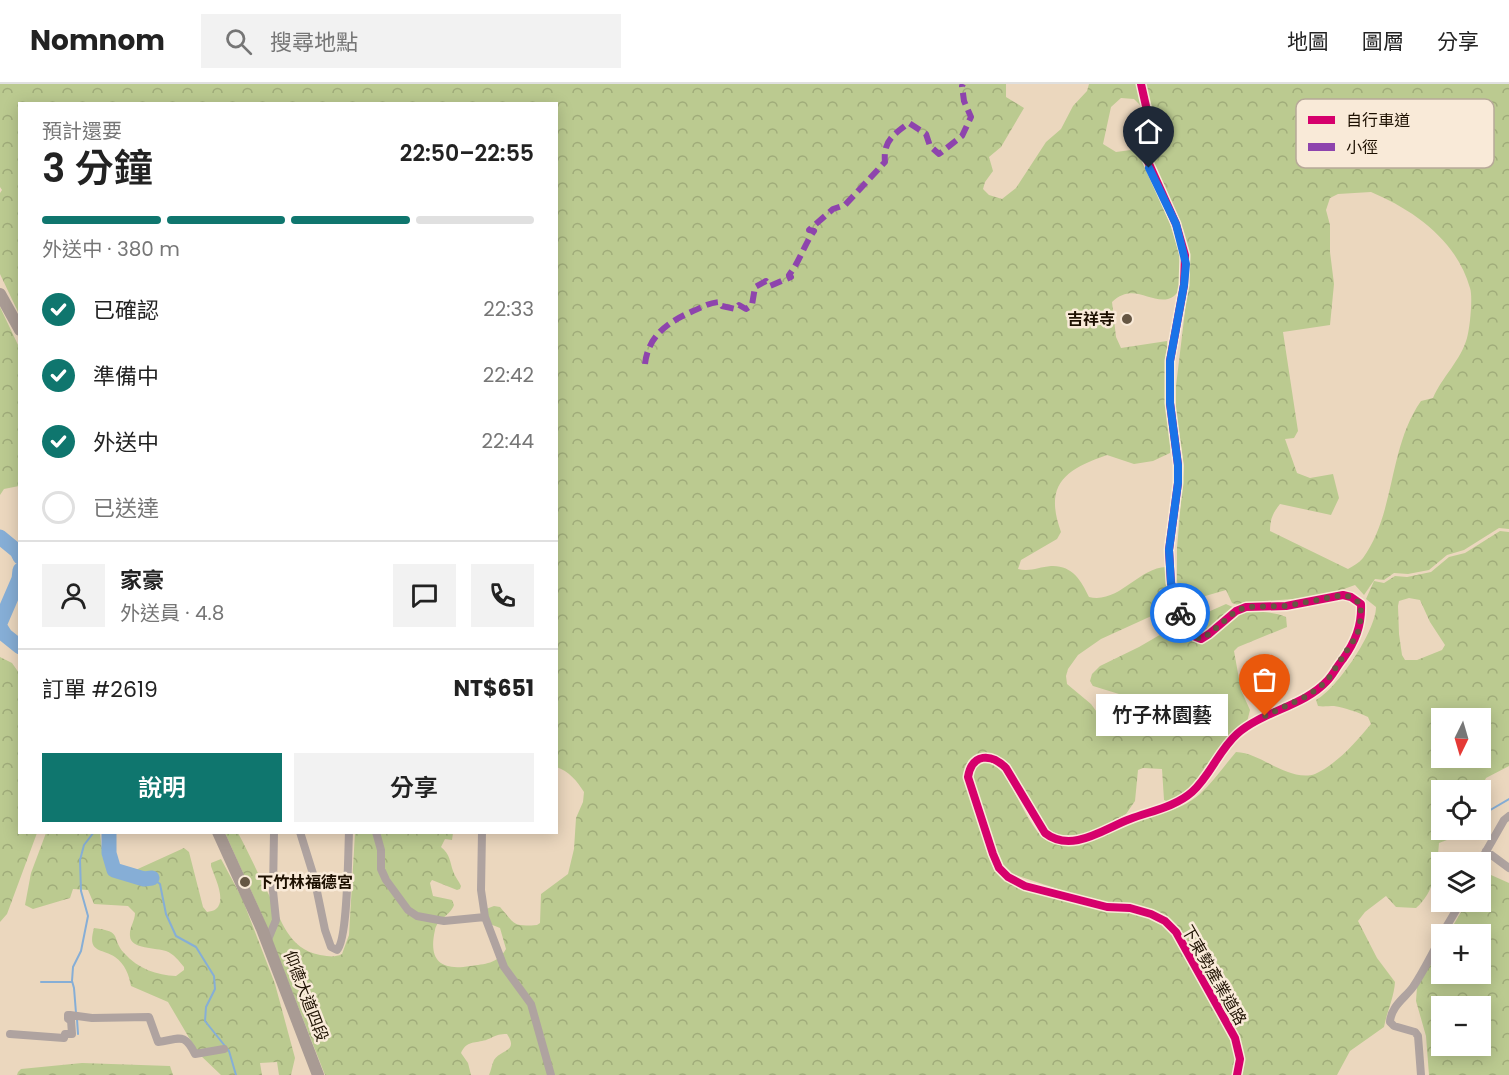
<!DOCTYPE html>
<html lang="zh-TW">
<head>
<meta charset="utf-8">
<style>
  body { margin:0; font-family:Poppins,"Noto Sans TC",sans-serif; background:#f2f2f2; color:#222; height:100vh; display:flex; flex-direction:column; font-size:22px; white-space:nowrap }
  * { box-sizing:border-box; margin:0 }
  p { font-size:20px; color:#767676 }
  .icon { flex:none; width:33px; height:33px; fill:none; stroke:currentColor; stroke-width:2; stroke-linecap:round; stroke-linejoin:round }
  .map { position:relative; flex:1; overflow:hidden }
  .panel { position:absolute; left:18px; top:18px; width:540px; height:732px; display:flex; flex-direction:column; background:#fff; border-radius:0px; box-shadow:0 3px 15px #0003 }
  .panel>* { flex:none }
  .needle { width:39px; rotate:185deg }
  .fabs { position:absolute; left:1431px; top:624px; display:grid; gap:12px }
  .fabs a { display:grid; place-items:center; width:60px; height:60px; border-radius:0px; background:#fff; box-shadow:0 3px 15px #0003; font-size:30px }
  .pin { position:absolute; display:grid; place-items:center; width:51px; height:51px; color:#fff; margin:-62px -26px; border-radius:50% 50% 50% 0; rotate:-45deg; box-shadow:0 0 6px #0007 }
  .pin .icon { rotate:45deg }
  .courier { position:absolute; display:grid; place-items:center; width:60px; height:60px; margin:-30px; border:4px solid #1a73e8; border-radius:50%; background:#fff; color:#222; box-shadow:0 2px 8px #0007 }
  .bubble { position:absolute; height:42px; border-radius:0px; background:#fff; box-shadow:0 3px 15px #0003; font-size:20px; font-weight:600; line-height:42px; text-align:center }
  .overview em { font-style:normal; font-weight:600 }
  .overview div { display:flex; flex-direction:column-reverse }
  .overview { display:flex; align-items:center; justify-content:space-between; height:102px; padding:0 24px }
  h1 { font-size:39px; font-weight:600; line-height:45px }
  .bar { display:grid; grid-template-columns:repeat(4,1fr); gap:9px 6px; align-content:center; height:72px; padding:0 24px }
  .bar i { height:8px; border-radius:4px; background:#e0e0e0 }
  .bar .active { background:#0f766e }
  .bar p { grid-column:span 4 }
  .line { display:flex; align-items:center; gap:15px; padding:0 24px; border-top:2px solid #e0e0e0 }
  .line div { flex:1 }
  .round { display:grid; place-items:center; flex:none; width:63px; height:63px; border-radius:0px; background:#f2f2f2 }
  ol { padding:0 24px; list-style:none }
  li { display:flex; align-items:center; gap:18px; height:66px }
  li p { margin-inline-start:auto }
  li .icon { padding:6px; border-radius:50%; background:#0f766e; color:#fff; stroke-width:4 }
  li:last-child { color:#767676 }
  li i { width:33px; height:33px; border:3px solid #e0e0e0; border-radius:50% }
  .button { display:flex; gap:12px; margin-top:auto; padding:12px 24px }
  .button a { flex:1; height:69px; border-radius:0px; background:#0f766e; color:#fff; font-size:24px; font-weight:600; line-height:69px; text-align:center }
  .button a+a { background:#f2f2f2; color:#222 }
  header { display:flex; align-items:center; gap:36px; box-sizing:border-box; height:84px; padding:0 30px; background:#fff; border-bottom:2px solid #e0e0e0 }
  header strong { font-size:28px }
  nav { display:flex; gap:33px; margin-inline-start:auto; font-size:21px }
  .search { width:420px; height:54px; background:#f2f2f2; display:flex; align-items:center; gap:15px; box-sizing:border-box; padding:0 21px; border-radius:0px; color:#767676; font-size:22px }
  .map>svg:first-child { display:block }
</style>
</head>
<body>
<header>
<strong>Nomnom</strong>
<div class="search"><svg class="icon" aria-label="search" viewBox="0 0 24 24"><circle cx="10" cy="10" r="6"/><path d="M15 15l6 6"/></svg>搜尋地點</div>
<nav><a>地圖</a><a>圖層</a><a>分享</a></nav>
</header>
<div class="map">
<svg width="1509" height="991" viewBox="0 0 1509 991">
  <defs>
    <pattern id="forest-crowns" width="20" height="18" patternUnits="userSpaceOnUse" patternTransform="scale(1.5)"><rect width="20" height="18" fill="#bbca90"/><path d="M2 6a3 3 0 1 1 6 0M12 15a3 3 0 1 1 6 0" fill="none" stroke="#a0ac7a"/></pattern>
  </defs>
  <rect width="100%" height="100%" fill="#ebd7be"/>
  <!-- forest -->
  <path fill="url(#forest-crowns)" fill-rule="evenodd" d="M0,0H1006V13L1024,24L1001,63L989,73L993,87L985,98L983,105L989,111L1002,115L1016,104L1046,58L1061,45L1073,22L1087,7L1089,0H1139L1146,21L1142,23L1134,15L1121,14L1111,23L1103,60L1116,68L1131,66L1142,70C1151,91 1206,206 1168,215C1149,219 1133,198 1112,218L1116,253L1121,264L1167,257L1171,360L1170,369L1153,377L1134,380L1107,371C1064,386 1044,401 1061,448L1057,455L1021,476L1018,485C1030,488 1039,483 1051,482C1072,481 1081,496 1089,513C1119,520 1138,484 1166,483L1167,502L1172,520L1169,524L1101,555L1078,571L1068,585L1066,592L1067,600L1091,620L1105,639L1128,626L1129,620L1119,610L1093,602L1090,597L1092,590L1100,582L1139,563L1170,545L1226,520C1245,530 1267,525 1286,533L1287,543L1238,563L1234,567L1241,606L1250,626L1247,638L1227,655L1192,703L1169,718L1164,716L1162,685L1143,684L1138,686L1135,717L1126,730L1087,751H1061L1050,747L1042,741L1026,712L992,672L966,685L984,743L994,784L1006,796L1129,826L1163,839L1174,851L1231,954L1236,976L1233,991H489C491,987 492,980 494,976C501,965 519,968 507,950C493,950 493,955 482,957C472,959 466,958 461,969L468,979L471,991H325L262,831L225,749H238C249,769 258,790 269,811C281,835 288,865 320,871C329,872 334,874 342,870L349,851L355,749H453L452,756L445,755L441,763C450,770 450,778 453,787C455,793 459,797 461,802L460,805L457,806L432,796L430,799L433,812L452,816L454,821C450,832 437,835 435,846C428,877 441,887 470,882C485,880 497,880 506,865L500,844L490,840L486,825L494,822L500,823C515,840 512,843 537,841L540,839L541,810L568,790L574,765L576,734L583,718L584,708C577,697 569,687 556,683V20H20L19,230L0,190V109L2,106L0,103Z
    M1145,0H1509V445L1499,444L1464,466L1447,471L1429,486L1408,490L1394,489L1384,496L1375,495L1364,511L1355,501L1330,510L1306,514L1265,517L1242,522L1232,519L1226,506L1188,517L1181,513L1177,497V464L1184,382L1176,327V302L1190,185L1189,172L1174,127L1149,70V57L1155,33ZM1371,108C1414,126 1457,157 1470,204C1473,212 1470,244 1467,254C1461,276 1442,293 1433,314L1421,317C1388,364 1396,428 1363,474C1359,479 1353,482 1348,485L1270,447C1270,435 1273,429 1280,420L1331,431L1339,414L1333,390L1310,394L1297,389L1285,355L1294,354L1298,347L1283,248L1330,241L1334,200L1330,168V141L1326,126L1330,114L1338,110Z
    M0,223L19,263V402L4,405L0,411Z
    M1500,447L1509,448V682L1486,694L1480,706H1442V746H1469L1468,748L1439,759C1437,783 1435,808 1416,824L1396,823L1386,812L1365,828L1358,837L1377,874L1395,898C1394,914 1387,927 1384,943L1350,967L1337,991H1240L1243,975L1238,951L1179,848L1168,835L1107,821L1009,789L1000,780L971,691L977,679C989,675 994,678 1003,686C1012,702 1032,748 1046,756C1075,771 1103,750 1128,739C1154,728 1177,730 1200,710C1213,698 1224,682 1236,668C1255,669 1270,682 1288,688C1295,691 1307,693 1315,690C1337,680 1356,658 1371,640L1368,633C1358,628 1345,624 1334,622C1328,622 1323,623 1318,622L1316,616C1337,605 1376,547 1376,523L1366,515L1374,497L1384,499L1395,492L1407,493L1431,488L1449,473L1465,469ZM1409,514L1420,516L1430,538L1445,561L1442,566L1417,576H1405L1402,571L1399,550L1398,522L1399,517ZM1442,634H1480V674H1442Z
    M0,573L12,579L19,589L20,748L37,749L7,830L0,838Z
    M46,749H100L103,774L115,791L129,789L184,764L189,768L203,823L207,828C210,827 214,827 216,825C227,816 214,792 211,782V779L221,775L242,814L275,900L295,974L291,991H279L277,978L260,979L262,991H221L198,969L168,918L131,902C129,891 125,880 115,873C100,864 87,869 94,844C124,848 110,853 124,869C138,885 157,891 176,892L184,886V883C179,877 174,870 166,867C157,864 130,865 130,852C129,844 135,837 135,829L128,822L94,820L88,806L73,805L70,814L33,825L25,821L31,789Z
    M1491,791L1509,799V991H1429L1426,952L1416,917L1417,903L1441,861L1442,890H1480V850H1448L1467,818H1480V794ZM1442,922H1480V962H1442Z
    M82,979L170,982L173,991H17L18,988L21,985Z"/>
  <g fill="none" stroke-linecap="round" stroke-linejoin="round">
    <!-- stream -->
    <path stroke="#86aed6" stroke-width="2" d="M1480,732L1509,715
      M152,794L160,800L166,830L176,852L196,863L214,892L215,905L206,923L205,937L229,967L236,991
      M41,898H71
      M76,929L74,904L72,897L73,883L81,867L88,832L81,807L80,776L84,761L94,748
      M77,935L78,950"/>
    <!-- river -->
    <path stroke="#86aed6" stroke-width="15" d="M0,453L17,467L20,473
      M0,539L19,495L20,486
      M0,543L5,551L20,563
      M109,748V769L114,786L144,795L152,794"/>
    <!-- minor -->
    <path stroke="#afa3a0" stroke-width="8" d="M1141,0L1148,31L1144,60L1145,71L1176,140L1185,171L1184,201L1170,277V319L1178,381V399L1169,466L1171,499L1181,533L1191,551L1201,555L1209,550L1236,527L1246,523L1286,522L1343,511L1351,513L1361,520C1362,542 1355,558 1343,575C1337,582 1333,591 1327,597C1304,622 1263,627 1237,650C1219,666 1210,692 1192,708C1175,723 1151,727 1130,735C1105,744 1072,770 1045,749L1006,684C991,669 972,669 968,693L993,770L999,784L1008,793L1025,802L1107,823L1130,824L1151,830L1165,837L1176,848L1235,954L1240,975L1237,991
      M300,748L314,793L325,846L331,863L337,866C348,856 348,768 349,748
      M376,748L381,766V785L386,796L408,826L417,832L444,837L485,833
      M482,748L481,806L485,833L504,883L531,920L551,991
      M1486,767L1509,784
      M1480,778L1504,736L1509,732
      M1442,850L1461,818
      M267,858L276,836L273,807L274,748
      M10,950L64,954L65,950H72L71,936L68,935V931H70L92,934L149,933L158,958C180,955 184,948 195,970L224,965
      M1421,991L1418,952L1415,948L1394,942L1390,938C1391,922 1405,914 1413,903C1424,887 1432,869 1442,852"/>
    <!-- primary -->
    <path stroke="#a99b94" stroke-width="12" d="M0,210L20,246
      M218,748L262,845L318,991"/>
    <!-- quiet -->
    <path stroke="#8e44ad" stroke-width="6" stroke-dasharray="12 6" stroke-linecap="butt" d="M645,280C648,252 668,238 693,227C703,223 708,219 719,218L722,222L735,225L739,221L746,225L752,221L755,203L766,197L770,202L791,193L789,191C800,177 804,161 814,147L809,146L833,125L845,121L885,78C883,57 893,51 909,39L926,50L930,62L939,70L962,52L971,33L964,17L962,2L963,0"/>
    <defs>
      <path id="cycleway" d="M1141,0L1148,31L1144,60L1145,71L1176,140L1185,171L1184,201L1170,277V319L1178,381V399L1169,466L1171,499L1181,533L1191,551L1201,555L1209,550L1236,527L1246,523L1286,522L1343,511L1351,513L1361,520C1362,542 1355,558 1343,575C1337,582 1333,591 1327,597C1304,622 1263,627 1237,650C1219,666 1210,692 1192,708C1175,723 1151,727 1130,735C1105,744 1072,770 1045,749L1006,684C991,669 972,669 968,693L993,770L999,784L1008,793L1025,802L1107,823L1130,824L1151,830L1165,837L1176,848L1235,954L1240,975L1237,991"/>
    </defs>
    <!-- cycleway casing -->
    <use href="#cycleway" stroke="#f9ead8" stroke-width="11"/>
    <!-- cycleway -->
    <use href="#cycleway" stroke="#d6006c" stroke-width="8"/>
  </g>
  <g fill="none" stroke-linecap="round" stroke-linejoin="round">
    <!-- done -->
    <path stroke="#655643" stroke-width="6" stroke-dasharray="0 10.8" d="M1180,529L1191,551L1201,555L1209,550L1236,527L1246,523L1287,522L1342,511L1351,513L1361,520L1360,541L1357,551L1327,597L1309,611L1265,632"/>
    <!-- route -->
    <path stroke="#1a73e8" stroke-width="8" d="M1149,84L1176,140L1186,180L1184,201L1170,277V319L1178,381V399L1169,466L1171,499L1180,529"/>
  </g>
  <!-- markers -->
  <g fill="#655643" stroke="#f9ead8" stroke-width="2">
    <circle cx="1127" cy="235" r="6"/>
    <circle cx="245" cy="798" r="6"/>
  </g>
  <g text-anchor="middle" dominant-baseline="central" stroke-width="5" stroke-linejoin="round" paint-order="stroke">
    <!-- poi labels -->
    <g font-size="16" font-weight="bold" fill="#1d1001" stroke="#f9ead8" text-anchor="end">
      <text x="1115" y="235">吉祥寺</text>
      <text x="257" y="798" text-anchor="start">下竹林福德宮</text>
    </g>
    <!-- street labels -->
    <g font-size="16" fill="#1d1001" stroke="#f9ead8">
      <text transform="translate(1214 891) rotate(60)">下東勢產業道路</text>
      <text transform="translate(306 912) rotate(69)">仰德大道四段</text>
    </g>
  </g>
  <!-- legend -->
  <rect x="1296" y="15" width="198" height="69" rx="9" fill="#f9ead8" stroke="#b7a998" stroke-width="1.5"/>
  <rect x="1308" y="32" width="27" height="8" fill="#d6006c"/>
  <rect x="1308" y="59" width="27" height="8" fill="#8e44ad"/>
  <g font-size="16" fill="#1d1001">
    <text x="1346" y="42">自行車道</text>
    <text x="1346" y="69">小徑</text>
  </g>
</svg>
<div class="fabs">
<a><svg class="needle" viewBox="-14 -14 28 28"><path d="M0-13l5 13h-10z" fill="#e53935"/><path d="M0 13l5-13h-10z" fill="#767676"/></svg></a>
<a><svg class="icon" aria-label="locate" viewBox="0 0 24 24"><circle cx="12" cy="12" r="6"/><path d="M12 2v4M12 18v4M2 12h4M18 12h4"/></svg></a>
<a><svg class="icon" aria-label="layers" viewBox="0 0 24 24"><path d="M12 4l9 5-9 5-9-5zM3 14l9 5 9-5"/></svg></a>
<a>+</a>
<a>−</a>
</div>
<div class="pin" style="left:1265px;top:632px;background:#ea580c"><svg class="icon" aria-label="bag" viewBox="0 0 24 24"><path d="M5 8h14l-1 12H6zM9 8a3 3 0 0 1 6 0"/></svg></div>
<div class="pin" style="left:1149px;top:84px;background:#1f2937"><svg class="icon" aria-label="home" viewBox="0 0 24 24"><path d="M3 11l9-7 9 7M6 9v11h12V9"/></svg></div>
<div class="courier" style="left:1180px;top:529px"><svg class="icon" aria-label="bike" viewBox="0 0 24 24"><circle cx="6" cy="16" r="4"/><circle cx="18" cy="16" r="4"/><path d="M6 16l4-8h5l3 8M10 8l3 8H6M13 5h3"/></svg></div>
<div class="bubble" style="left:1096px;top:610px;width:132px">竹子林園藝</div>
<section class="panel">
<div class="overview"><div><h1>3 分鐘</h1><p>預計還要</p></div><em>22:50–22:55</em></div>
<div class="bar"><i class="active"></i><i class="active"></i><i class="active"></i><i></i><p>外送中 · 380 m</p></div>
<ol>
<li><svg class="icon" aria-label="check" viewBox="0 0 24 24"><path d="M5 12l5 5 9-10"/></svg>已確認<p>22:33</p></li>
<li><svg class="icon" aria-label="check" viewBox="0 0 24 24"><path d="M5 12l5 5 9-10"/></svg>準備中<p>22:42</p></li>
<li><svg class="icon" aria-label="check" viewBox="0 0 24 24"><path d="M5 12l5 5 9-10"/></svg>外送中<p>22:44</p></li>
<li><i></i>已送達</li>
</ol>
<div class="line" style="height:108px"><a class="round"><svg class="icon" aria-label="person" viewBox="0 0 24 24"><circle cx="12" cy="8" r="4"/><path d="M4 21q1-7 8-7t8 7"/></svg></a><div><b>家豪</b><p>外送員 · 4.8</p></div><a class="round"><svg class="icon" aria-label="chat" viewBox="0 0 24 24"><path d="M4 5h16v11H9l-5 4z"/></svg></a><a class="round"><svg class="icon" aria-label="phone" viewBox="0 0 24 24"><path d="M5 4h4l2 5-3 2q2 4 5 5l2-3 5 2v4C11 20 4 13 5 4z"/></svg></a></div>
<div class="line" style="height:78px"><div>訂單 #2619</div><b>NT$651</b></div>
<div class="button"><a>說明</a><a>分享</a></div>
</section>
</div>
</body>
</html>
